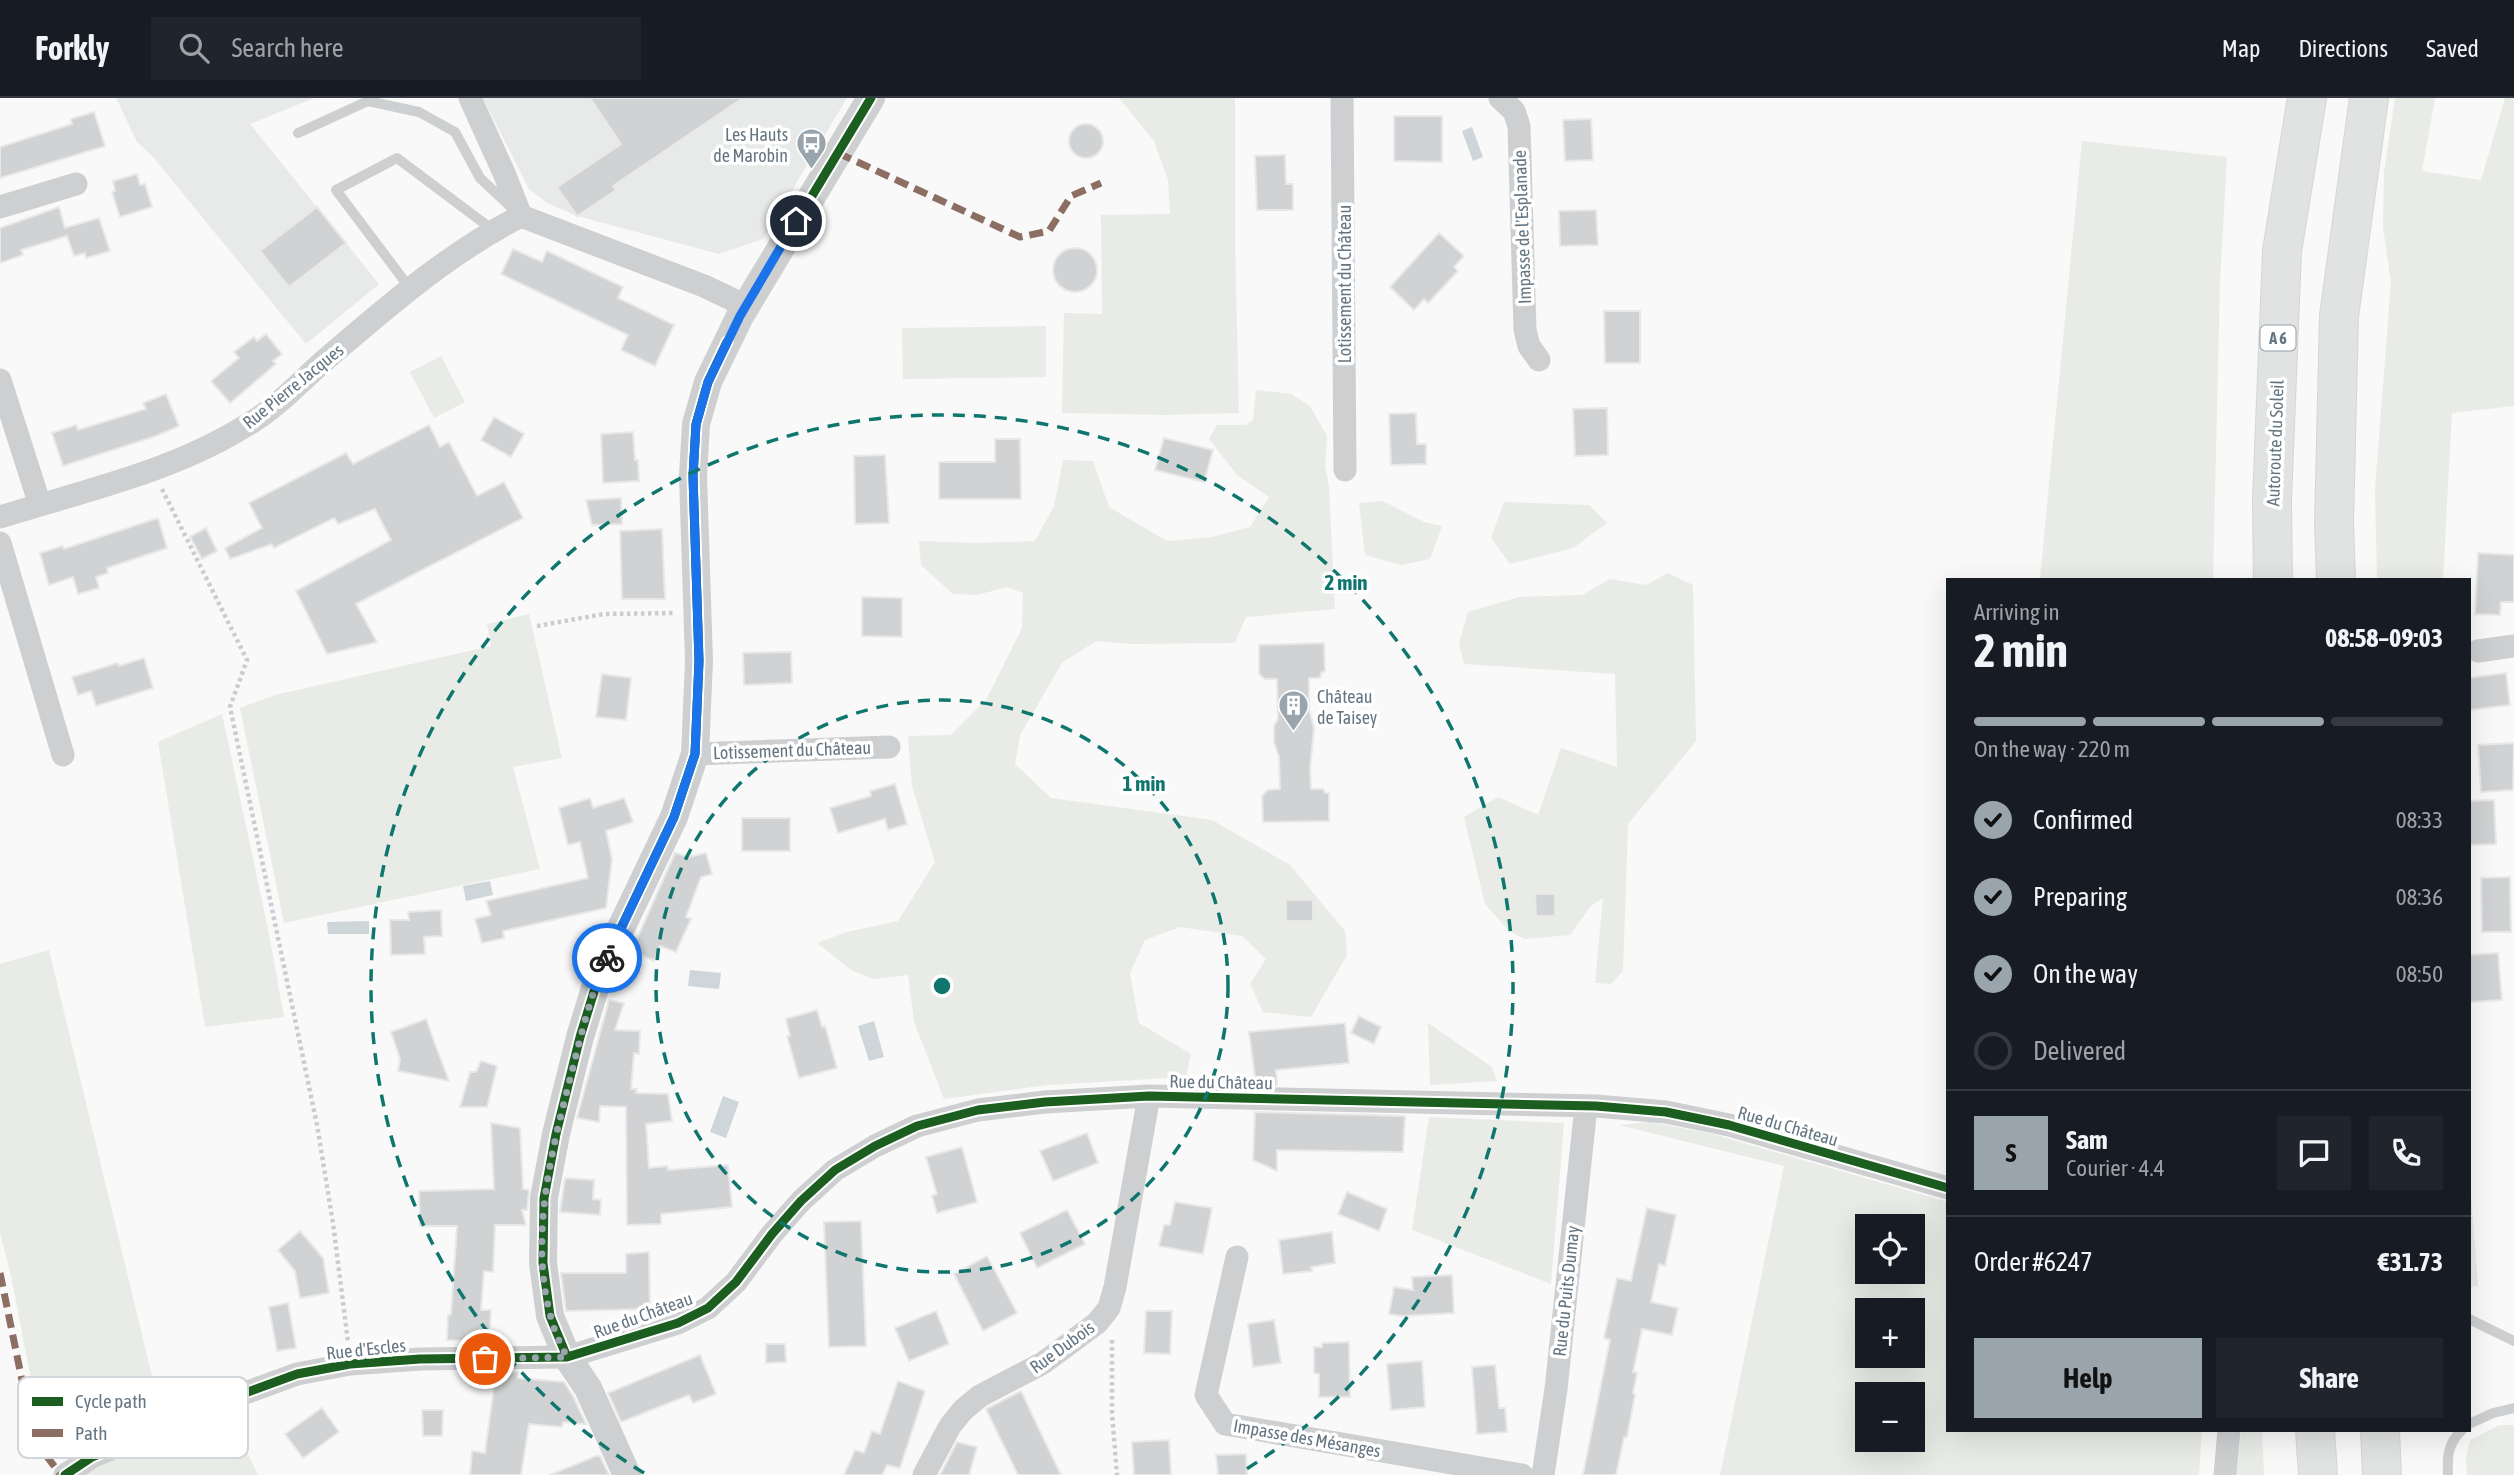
<!DOCTYPE html>
<html lang="en">
<head>
<meta charset="utf-8">
<style>
  body { margin:0; font-family:"Asap Condensed",sans-serif; background:#20242c; color:#f1f3f6; height:100vh; display:flex; flex-direction:column; font-size:26px; white-space:nowrap }
  * { box-sizing:border-box; margin:0 }
  p { font-size:23px; color:#9ea1a6 }
  .icon { flex:none; width:38px; height:38px; fill:none; stroke:currentColor; stroke-width:2; stroke-linecap:round; stroke-linejoin:round }
  .map { position:relative; flex:1; overflow:hidden }
  .details { position:absolute; left:1946px; top:480px; width:525px; height:854px; display:flex; flex-direction:column; background:#171b24; border-radius:0px; box-shadow:0 7px 28px #0002 }
  .details>* { flex:none }
  .buttons { position:absolute; left:1855px; top:1116px; display:grid; gap:14px }
  .buttons a { display:grid; place-items:center; width:70px; height:70px; border-radius:0px; background:#171b24; box-shadow:0 7px 28px #0002; font-size:35px }
  .pin { position:absolute; display:grid; place-items:center; width:60px; height:60px; color:#fff; margin:-30px; border:4px solid #fff; border-radius:50%; box-shadow:0 2px 7px #0007 }
  .courier { position:absolute; display:grid; place-items:center; width:70px; height:70px; margin:-35px; border:5px solid #1a73e8; border-radius:50%; background:#fff; color:#222; box-shadow:0 2px 9px #0007 }
  .head em { font-style:normal; font-weight:700 }
  .head div { display:flex; flex-direction:column-reverse }
  .head { display:flex; align-items:center; justify-content:space-between; height:119px; padding:0 28px }
  h1 { font-size:46px; font-weight:700; line-height:52px }
  .bar { display:grid; grid-template-columns:repeat(4,1fr); gap:10px 7px; align-content:center; height:84px; padding:0 28px }
  .bar i { height:9px; border-radius:5px; background:#363941 }
  .bar .on { background:#99a4ac }
  .bar p { grid-column:span 4 }
  .line { display:flex; align-items:center; gap:18px; padding:0 28px; border-top:2px solid #363941 }
  .line div { flex:1 }
  .round { display:grid; place-items:center; flex:none; width:74px; height:74px; border-radius:0px; background:#20242c }
  ol { padding:0 28px; list-style:none }
  li { display:flex; align-items:center; gap:21px; height:77px }
  li p { margin-inline-start:auto }
  li .icon { padding:7px; border-radius:50%; background:#99a4ac; color:#111; stroke-width:4 }
  li:last-child { color:#9ea1a6 }
  li i { width:38px; height:38px; border:4px solid #363941; border-radius:50% }
  .button { display:flex; gap:14px; margin-top:auto; padding:14px 28px }
  .button a { flex:1; height:80px; border-radius:0px; background:#99a4ac; color:#111; font-size:28px; font-weight:700; line-height:80px; text-align:center }
  .button a+a { background:#20242c; color:#f1f3f6 }
  header { display:flex; align-items:center; gap:42px; box-sizing:border-box; height:98px; padding:0 35px; background:#171b24; border-bottom:2px solid #363941 }
  header strong { font-size:33px }
  nav { display:flex; gap:38px; margin-inline-start:auto; font-size:24px }
  .search { width:490px; height:63px; background:#20242c; display:flex; align-items:center; gap:18px; box-sizing:border-box; padding:0 24px; border-radius:0px; color:#9ea1a6; font-size:26px }
  .map>svg:first-child { display:block }
</style>
</head>
<body>
<header>
<strong>Forkly</strong>
<div class="search"><svg class="icon" aria-label="search" viewBox="0 0 24 24"><circle cx="10" cy="10" r="6"/><path d="M15 15l6 6"/></svg>Search here</div>
<nav><a>Map</a><a>Directions</a><a>Saved</a></nav>
</header>
<div class="map">
<svg width="2514" height="1377" viewBox="0 0 2514 1377">
  <rect width="100%" height="100%" fill="#f9f9f9"/>
  <!-- built -->
  <path fill="#e8e9e9" d="M116,0H314L250,26L379,186L306,246L153,59L137,44Z
    M483,0H847L763,141L719,156L577,118L547,105L529,91Z"/>
  <!-- green -->
  <path fill="#e8ebe6" fill-rule="evenodd" d="M1119,0H1235V145L1239,315L1167,317L1062,315L1064,215L1102,216L1101,117L1170,116L1168,82L1154,43Z
    M2395,0H2435L2422,73L2481,82L2505,0H2514V308L2452,315L2443,481H2377L2375,391L2391,184L2383,129L2384,74Z
    M2082,43L2227,59L2220,182L2213,481H2040Z
    M1046,228V279L903,281L902,230Z
    M441,258L465,304L434,320L410,274Z
    M1256,292L1291,296L1310,308L1327,338L1325,368L1329,388L1335,511L1246,519L1235,545L1131,546L1096,543L1062,565L1020,637L1015,666L1051,700L1212,722L1290,767L1345,833L1347,857L1311,919L1263,914L1250,886L1266,861L1242,838L1180,829L1145,842L1130,875L1139,925L1191,956L1186,979L1048,987L944,1001L914,924L908,877L873,881L851,872L817,845L847,834L898,823L935,764L912,688L908,638L951,637L986,602L1022,530L1023,495L1007,489L977,497L953,496L921,467L919,443L975,445L1035,443L1054,408L1063,362L1093,363L1109,409L1167,443L1212,439L1250,429L1269,399L1237,377L1209,341L1217,327H1246L1253,322Z
    M1383,403L1424,424L1442,428L1430,461L1401,467L1365,457L1359,405Z
    M1504,404L1589,407L1607,425L1573,450L1510,466L1491,440Z
    M1668,475L1693,487L1696,643L1628,726L1623,873L1611,886L1595,885L1603,800L1591,808L1570,837L1525,841L1509,833L1485,806L1464,719L1498,699L1538,717L1561,650L1617,669L1615,576L1464,566L1459,545L1468,514L1519,499L1582,497L1610,481L1646,487Z
    M529,516L562,660L513,669L540,771L284,825L240,610L275,597L491,548L487,526Z
    M222,616L268,831L284,919L205,929L158,644Z
    M49,852L158,1303L138,1309L135,1324C119,1331 101,1342 84,1345C61,1349 43,1325 36,1307L11,1178L0,1135V866Z
    M1428,925L1492,969L1497,983L1430,987Z
    M1429,1019L1564,1025L1551,1186L1412,1132Z
    M1650,1024L1713,1036L1948,1104V1332H2202L2199,1377H1720L1784,1068L1619,1027ZM1867,1129H1913V1174H1867ZM1867,1213H1913V1258H1867ZM1867,1297H1913V1342H1867Z
    M2469,1072L2478,1188L2469,1189Z
    M228,1314L258,1377H77L82,1374Z
    M2499,1327H2514V1377H2467L2466,1360L2470,1342Z
    M2241,1332H2262L2264,1377H2237Z"/>
  <!-- water -->
  <path fill="#ced6d9" d="M1472,29L1483,59L1473,63L1462,33Z
    M490,783L493,797L466,803L463,788Z
    M369,823V836H328L327,824Z
    M690,872L721,875L719,891L688,888Z
    M874,923L884,959L869,963L858,928Z
    M723,998L739,1004L726,1040L710,1034Z"/>
  <!-- building -->
  <path fill="#d0d2d3" stroke="#e8e8e8" stroke-width="2" d="M590,0H743L613,88L616,92L577,118L557,89L621,46Z
    M94,14L105,48L0,80V49L72,26L71,21Z
    M1394,18H1442V64L1394,63Z
    M1591,21L1593,62L1565,63L1563,22Z
    M1069 43a17 17 0 1 1 34 0a17 17 0 1 1-34 0Z
    M1285,57L1286,86H1293V112H1257L1255,58Z
    M137,76L140,87L145,86L152,109L120,119L112,94L115,93L113,83Z
    M59,109L65,130L99,120L110,153L86,160L85,155L74,158L67,138L21,152L23,157L0,165V130Z
    M317,109L346,145L289,189L260,153Z
    M1596,112L1598,147L1560,148L1559,113Z
    M1439,135L1464,158L1454,169L1458,173L1428,205L1424,201L1414,212L1390,189Z
    M1053 172a22 22 0 1 1 44 0a22 22 0 1 1-44 0Z
    M513,151L542,164L547,153L623,189L618,200L674,227L655,268L621,252L628,237L501,176Z
    M1604,213H1640V265H1605Z
    M266,236L282,256L273,263L276,266L230,305L211,283L239,260L234,254L254,239L257,243Z
    M166,296L179,328L156,338L63,368L52,335L76,327L78,332L146,311L143,305Z
    M1607,310L1608,357L1575,358L1573,311Z
    M1416,315L1417,346H1426V366L1391,367L1389,316Z
    M494,319L524,336L511,359L481,342Z
    M429,327L440,349L449,344L477,398L504,384L523,420L356,506L377,544L327,556L296,493L391,442L375,411L338,426L334,420L274,450L272,446L230,461L225,450L262,430L249,405L346,355L353,366Z
    M633,334L635,362H638L639,383L603,385L601,336Z
    M1164,340L1213,352L1204,384L1155,372Z
    M995,341H1020L1021,401H939V364H995Z
    M885,357L889,425L855,426L854,358Z
    M621,400L622,426L592,427L586,402Z
    M158,420L167,450L107,470L108,475L96,479L99,490L78,496L73,479L49,487L40,455L63,448L64,451Z
    M206,430L217,453L202,461L190,439Z
    M662,431L665,501H622L620,433Z
    M2478,455L2514,457V504H2501L2500,517L2475,516Z
    M862,499L902,500V539L862,538Z
    M1324,545L1325,573L1321,575L1320,580H1309V611L1314,630L1310,671L1311,691H1323L1325,695H1329V723L1263,724L1262,698L1268,692L1280,691L1279,659L1274,644V628L1278,621L1277,581H1265L1259,576V547Z
    M791,554L792,585L744,587L743,555Z
    M144,560L153,590L96,608L91,593L78,597L72,579L118,565L119,568Z
    M2506,575L2510,607L2469,612V580Z
    M602,576L631,580L626,622L596,619Z
    M2514,645L2513,692L2481,694L2478,647Z
    M895,686L907,726L888,732L885,721L838,735L830,710L871,698L870,693Z
    M590,700L593,710L624,700L633,724L606,733L612,761L606,810L503,833L504,840L482,845L475,821L491,817L486,803L588,780L580,744L568,747L559,710Z
    M2494,702L2496,746L2469,747V703Z
    M742,720H790V753H742Z
    M675,755L689,759L706,755L712,776L701,779L686,819L691,821L676,854L660,848L654,863L632,852Z
    M2510,779L2511,834H2482L2481,780Z
    M1535,796H1555V818H1536Z
    M1286,802H1313V823H1286Z
    M441,812L442,838L424,839L425,856L391,857L390,822H409L408,814Z
    M2498,855L2502,902L2470,904L2469,857Z
    M609,902L624,905L615,932L640,933L639,956L634,955L631,991H637L636,995L668,996L672,1023L646,1026L649,1070L667,1068L668,1072L728,1067L732,1109L661,1116V1126L627,1127L626,1009L600,1008L599,1024L577,1020Z
    M817,912L822,929L825,928L837,970L799,980L787,938H790L786,921Z
    M1359,918L1381,929L1374,946L1351,935Z
    M426,921L438,954L449,983L398,973L400,961L391,934Z
    M1345,925L1349,965L1276,972L1277,987L1256,986L1249,934Z
    M481,963L497,968L487,1009H460L470,974H476Z
    M1255,1014L1405,1018L1403,1054L1277,1052V1073L1253,1062Z
    M491,1025L520,1030L523,1091L529,1092L527,1112H522L526,1127H495L493,1174L484,1173L481,1212H491L489,1244L447,1242L448,1217H451L457,1128H420L419,1093L494,1091Z
    M1087,1035L1098,1065L1053,1083L1040,1053Z
    M962,1049L977,1104L937,1115L932,1098L937,1096L926,1059Z
    M565,1080L594,1082L593,1101L601,1102L600,1117L560,1114Z
    M1347,1094L1387,1111L1379,1133L1338,1116Z
    M1175,1104L1212,1110L1203,1156L1159,1148L1164,1127H1170Z
    M1647,1110L1676,1117L1665,1168L1659,1166L1651,1204L1678,1210L1672,1237L1642,1231L1633,1274L1637,1275L1633,1295L1635,1297L1627,1339H1624L1616,1377H1583L1610,1242L1604,1240L1617,1180L1631,1183Z
    M1067,1112L1085,1146L1037,1170L1020,1135Z
    M861,1123L866,1248L829,1249L824,1124Z
    M300,1133L323,1160L329,1195L300,1200L295,1173L278,1152Z
    M1332,1134L1335,1165L1311,1169L1312,1173L1283,1176L1279,1142Z
    M649,1154L650,1211L566,1213L561,1175H626V1156Z
    M987,1158L1017,1215L983,1233L954,1176Z
    M1452,1177L1454,1215L1401,1218L1389,1216L1394,1189L1413,1192L1412,1179Z
    M288,1205L296,1250L277,1253L269,1209Z
    M936,1213L949,1246L909,1263L895,1230Z
    M1146,1213H1172L1170,1256L1144,1255Z
    M1274,1222L1281,1265L1253,1269L1248,1226Z
    M1349,1244L1350,1299H1319V1276L1314,1275V1249H1322V1245Z
    M766,1246H785L786,1264L766,1265Z
    M700,1257L716,1296L693,1305L689,1297L621,1324L608,1295Z
    M1422,1263L1425,1309L1391,1312L1387,1266Z
    M1495,1267L1499,1310H1505L1507,1334L1477,1336L1472,1269Z
    M496,1274H518V1280L564,1284L573,1298L586,1326L563,1324L562,1329L529,1326L521,1377H470L472,1353L485,1355Z
    M898,1283L925,1293L900,1370L887,1367L882,1377H844L855,1352L864,1355L872,1333L880,1336Z
    M1021,1293L1038,1329L1061,1377H1018L986,1311Z
    M322,1310L339,1334L303,1360L285,1336Z
    M422,1312H443L442,1338H423Z
    M1169,1342L1171,1377H1134L1132,1344Z
    M957,1344L977,1349L969,1377H940Z
    M1246,1356L1247,1377H1218L1216,1357Z
    M596,1358H600L609,1377H550Z"/>
  <g fill="none" stroke-linecap="round" stroke-linejoin="round">
    <defs>
      <path id="motorway" d="M2273,481L2272,402L2282,153L2307,0
        M2336,481L2334,426L2339,218L2369,0
        M2315,1332L2318,1377
        M2380,1332L2382,1377"/>
    </defs>
    <!-- motorway casing -->
    <use href="#motorway" stroke="#d5d6d6" stroke-width="40"/>
    <!-- path -->
    <path stroke="#cbcccd" stroke-width="4.5" stroke-dasharray="3.5 3.5" stroke-linecap="butt" d="M162,391L247,562L230,609L317,1027L333,1125L348,1244
      M537,528L604,516L675,515
      M1112,1242V1315L1117,1377"/>
    <!-- service -->
    <path stroke="#cecfd0" stroke-width="10" d="M298,35L368,3L419,14L455,34L480,80L511,109
      M409,189L336,92L397,60L493,132
      M2469,1221L2514,1243
      M2469,1326L2493,1315L2514,1310
      M2448,1377C2447,1358 2448,1345 2462,1332"/>
    <!-- minor -->
    <path stroke="#cecfd0" stroke-width="23" d="M470,0L504,75L521,118
      M1342,0L1345,372
      M1500,0L1514,13L1519,28L1525,232L1529,248L1539,262
      M0,109L76,86
      M521,118L704,188L746,208
      M0,282L40,407C114,385 187,366 252,324C278,308 301,283 325,262C387,209 447,156 521,118
      M0,419L40,407
      M0,445L63,657
      M2478,553L2514,548
      M695,656L889,649
      M1237,1159L1206,1297L1225,1326L1522,1377
      M65,1377L92,1359L218,1305L297,1276L350,1266L420,1261L567,1259L678,1225L708,1210L736,1184L772,1136L801,1103L835,1072L875,1048L917,1028L978,1012L1045,1004L1149,998L1596,1008L1666,1014L1729,1027L1948,1090
      M924,1377L950,1328L963,1312L980,1298L1043,1265L1097,1225L1109,1210L1115,1189L1149,998
      M1543,1377L1556,1291L1586,1008
      M2225,1377L2229,1332"/>
    <!-- tertiary -->
    <path stroke="#cecfd0" stroke-width="28" d="M627,1377L588,1290L567,1259L550,1218L543,1165L544,1100L556,1036L580,939L600,874L674,719L695,656L699,563L693,378L696,326L708,284L740,218L871,0"/>
    <!-- motorway -->
    <use href="#motorway" stroke="#e1e2e2" stroke-width="38"/>
    <!-- quiet -->
    <path stroke="#8d6e63" stroke-width="7" stroke-dasharray="14 7" stroke-linecap="butt" d="M838,55L1020,139L1049,133L1071,98L1101,85
      M0,1175L32,1331L42,1352L61,1377"/>
    <defs>
      <path id="cycleway" d="M786,141L871,0
        M567,1259L550,1218L543,1165L544,1100L556,1036L580,939L600,874L674,719L695,656L699,563L693,378L696,326L708,284L727,244
        M65,1377L92,1359L218,1305L297,1276L350,1266L420,1261L567,1259L678,1225L708,1210L736,1184L772,1136L801,1103L835,1072L875,1048L917,1028L978,1012L1045,1004L1149,998L1596,1008L1666,1014L1729,1027L1948,1090"/>
    </defs>
    <!-- cycleway casing -->
    <use href="#cycleway" stroke="#fff" stroke-width="13"/>
    <!-- cycleway -->
    <use href="#cycleway" stroke="#1b5e20" stroke-width="9"/>
  </g>
  <g fill="none" stroke-linecap="round" stroke-linejoin="round">
    <!-- done -->
    <path stroke="#99a4ac" stroke-width="7" stroke-dasharray="0 12.6" d="M485,1261L567,1259C561,1247 554,1233 551,1220C529,1140 551,1055 571,977C581,938 590,897 607,860"/>
    <!-- route -->
    <path stroke="#1a73e8" stroke-width="9" d="M607,860L674,719L695,656L699,563L693,378L696,327L708,284L740,218L796,123"/>
  </g>
  <!-- distance rings -->
  <g fill="none" stroke="#0f766e" stroke-width="3.5" stroke-dasharray="12 9">
    <circle cx="942" cy="888" r="286"/>
    <path d="M644 1375A571 571 0 1 1 1240 1375"/>
  </g>
  <!-- icons -->
  <defs>
    <symbol id="bus-pin" viewBox="-11 -11 22 30"><path d="M0 17L-7.5 6A9.5 9.5 0 1 1 7.5 6Z" fill="#99a4ac" stroke="#fff"/><path d="M-5-6H5V4H4V6H2V4H-2V6H-4V4H-5ZM-3.5-4V0h7V-4ZM-3.5 1.2v1.5H-2V1.2ZM2 1.2v1.5H3.5V1.2Z" fill="#fff"/></symbol>
    <symbol id="building-pin" viewBox="-11 -11 22 30"><path d="M0 17L-7.5 6A9.5 9.5 0 1 1 7.5 6Z" fill="#99a4ac" stroke="#fff"/><path d="M-4-6H4V6H1V3H-1V6H-4ZM-2.5-4.3h1.7v1.8h-1.7ZM.8-4.3h1.7v1.8H.8ZM-2.5-1h1.7V.8h-1.7ZM.8-1h1.7V.8H.8Z" fill="#fff"/></symbol>
  </defs>
  <g fill-rule="evenodd">
    <use href="#bus-pin" x="794" y="28" width="35" height="47"/>
    <use href="#building-pin" x="1276" y="590" width="35" height="47"/>
  </g>
  <g text-anchor="middle" dominant-baseline="central" stroke-width="7" stroke-linejoin="round" paint-order="stroke">
    <!-- shield labels -->
    <rect fill="#fff" stroke="#939fa8" stroke-width="2" x="2260.5" y="227.5" width="35" height="25" rx="5"/>
    <g font-size="16" font-weight="bold" fill="#657683">
      <text x="2278" y="240">A 6</text>
    </g>
    <!-- poi labels -->
    <g font-size="18" fill="#657683" stroke="#fff" text-anchor="end">
      <text x="788" y="36">Les Hauts<tspan x="788" dy="21">de Marobin</tspan></text>
      <text x="1317" y="598" text-anchor="start">Château<tspan x="1317" dy="21">de Taisey</tspan></text>
    </g>
    <!-- street labels -->
    <g font-size="18" fill="#657683" stroke="#fff">
      <text transform="translate(1522 129) rotate(-92)">Impasse de l'Esplanade</text>
      <text transform="translate(1344 186) rotate(-90)">Lotissement du Château</text>
      <text transform="translate(293 288) rotate(-39)">Rue Pierre Jacques</text>
      <text transform="translate(2275 345) rotate(-88)">Autoroute du Soleil</text>
      <text transform="translate(792 652) rotate(-2)">Lotissement du Château</text>
      <text transform="translate(1221 984) rotate(1)">Rue du Château</text>
      <text transform="translate(1788 1028) rotate(16)">Rue du Château</text>
      <text transform="translate(1566 1193) rotate(-84)">Rue du Puits Dumay</text>
      <text transform="translate(643 1217) rotate(-20)">Rue du Château</text>
      <text transform="translate(1062 1249) rotate(-36)">Rue Dubois</text>
      <text transform="translate(366 1251) rotate(-6)">Rue d'Escles</text>
      <text transform="translate(1307 1340) rotate(10)">Impasse des Mésanges</text>
    </g>
  </g>
  <!-- legend -->
  <rect x="18" y="1279" width="230" height="81" rx="10" fill="#fff" stroke="#d1d6da" stroke-width="2"/>
  <rect x="32" y="1299" width="31" height="9" fill="#1b5e20"/>
  <rect x="32" y="1331" width="31" height="8" fill="#8d6e63"/>
  <g font-size="19" fill="#657683">
    <text x="75" y="1310">Cycle path</text>
    <text x="75" y="1342">Path</text>
  </g>
  <circle cx="942" cy="888" r="10" fill="#0f766e" stroke="#fff" stroke-width="3.5"/>
  <g font-size="21" text-anchor="middle" font-weight="bold" fill="#0f766e" stroke="#fff" stroke-width="7" stroke-linejoin="round" paint-order="stroke">
    <text x="1346" y="492">2 min</text>
    <text x="1144" y="693">1 min</text>
  </g>
</svg>
<div class="buttons">
<a><svg class="icon" aria-label="locate" viewBox="0 0 24 24"><circle cx="12" cy="12" r="6"/><path d="M12 2v4M12 18v4M2 12h4M18 12h4"/></svg></a>
<a>+</a>
<a>−</a>
</div>
<div class="pin" style="left:485px;top:1261px;background:#ea580c"><svg class="icon" aria-label="bag" viewBox="0 0 24 24"><path d="M5 8h14l-1 12H6zM9 8a3 3 0 0 1 6 0"/></svg></div>
<div class="pin" style="left:796px;top:123px;background:#1f2937"><svg class="icon" aria-label="home" viewBox="0 0 24 24"><path d="M3 11l9-7 9 7M6 9v11h12V9"/></svg></div>
<div class="courier" style="left:607px;top:860px"><svg class="icon" aria-label="bike" viewBox="0 0 24 24"><circle cx="6" cy="16" r="4"/><circle cx="18" cy="16" r="4"/><path d="M6 16l4-8h5l3 8M10 8l3 8H6M13 5h3"/></svg></div>
<section class="details">
<div class="head"><div><h1>2 min</h1><p>Arriving in</p></div><em>08:58–09:03</em></div>
<div class="bar"><i class="on"></i><i class="on"></i><i class="on"></i><i></i><p>On the way · 220 m</p></div>
<ol>
<li><svg class="icon" aria-label="check" viewBox="0 0 24 24"><path d="M5 12l5 5 9-10"/></svg>Confirmed<p>08:33</p></li>
<li><svg class="icon" aria-label="check" viewBox="0 0 24 24"><path d="M5 12l5 5 9-10"/></svg>Preparing<p>08:36</p></li>
<li><svg class="icon" aria-label="check" viewBox="0 0 24 24"><path d="M5 12l5 5 9-10"/></svg>On the way<p>08:50</p></li>
<li><i></i>Delivered</li>
</ol>
<div class="line" style="height:126px"><b class="round" style="background:#99a4ac;color:#111">S</b><div><b>Sam</b><p>Courier · 4.4</p></div><a class="round"><svg class="icon" aria-label="chat" viewBox="0 0 24 24"><path d="M4 5h16v11H9l-5 4z"/></svg></a><a class="round"><svg class="icon" aria-label="phone" viewBox="0 0 24 24"><path d="M5 4h4l2 5-3 2q2 4 5 5l2-3 5 2v4C11 20 4 13 5 4z"/></svg></a></div>
<div class="line" style="height:91px"><div>Order #6247</div><b>€31.73</b></div>
<div class="button"><a>Help</a><a>Share</a></div>
</section>
</div>
</body>
</html>
